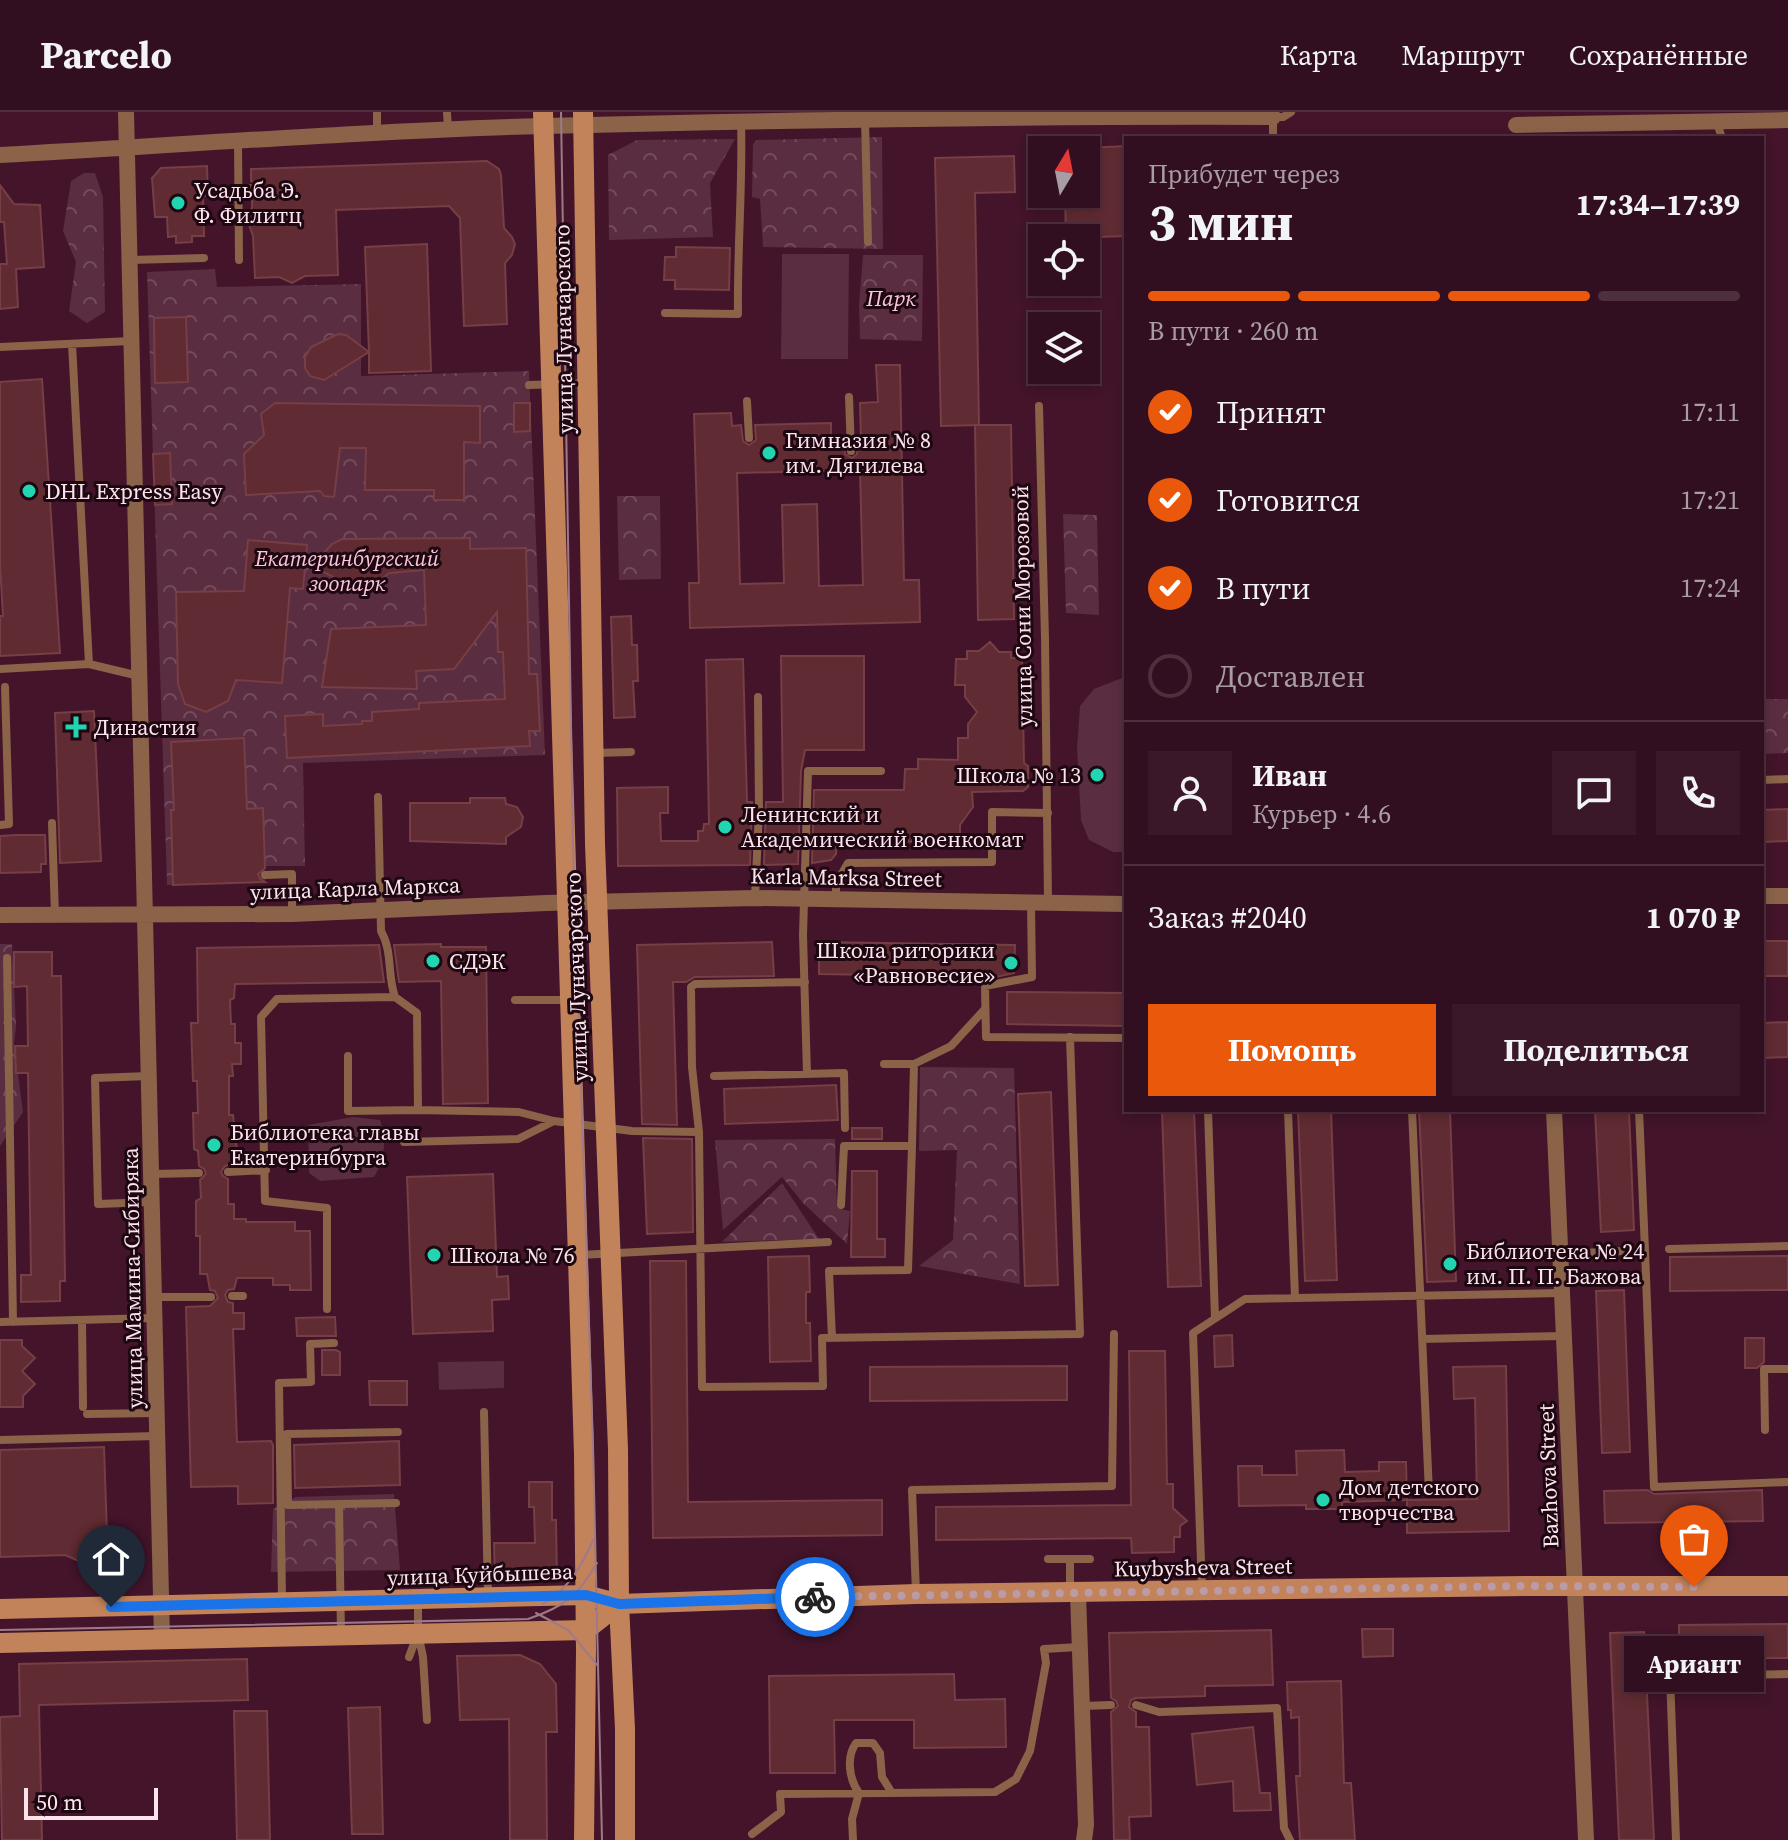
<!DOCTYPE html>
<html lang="ru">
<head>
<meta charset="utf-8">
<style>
  body { margin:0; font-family:"Source Serif 4",serif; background:#3a1829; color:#f1f3f6; height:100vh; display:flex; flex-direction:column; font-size:30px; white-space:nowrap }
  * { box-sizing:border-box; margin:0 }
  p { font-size:26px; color:#a89ca5 }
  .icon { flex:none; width:44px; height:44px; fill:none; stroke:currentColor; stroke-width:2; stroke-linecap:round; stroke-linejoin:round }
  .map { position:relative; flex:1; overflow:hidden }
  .panel { position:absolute; left:1124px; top:24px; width:640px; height:976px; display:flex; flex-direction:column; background:#320f20; border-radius:0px; box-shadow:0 4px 12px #0003,0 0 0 2px #4d2f3e }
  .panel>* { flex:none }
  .needle { width:52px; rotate:10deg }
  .fabs { position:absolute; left:1028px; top:24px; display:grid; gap:16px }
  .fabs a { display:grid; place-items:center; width:72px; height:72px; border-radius:0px; background:#320f20; box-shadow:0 4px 12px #0003,0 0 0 2px #4d2f3e; font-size:40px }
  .scale { position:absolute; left:24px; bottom:20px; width:134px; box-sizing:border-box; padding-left:8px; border:4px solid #fde3ec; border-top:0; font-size:22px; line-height:28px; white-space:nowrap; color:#fde3ec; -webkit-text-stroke:6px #1d0812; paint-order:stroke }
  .pin { position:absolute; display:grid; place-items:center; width:68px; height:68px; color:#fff; margin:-82px -34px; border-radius:50% 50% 50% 0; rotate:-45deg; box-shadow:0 0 8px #0007 }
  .pin .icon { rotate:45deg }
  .courier { position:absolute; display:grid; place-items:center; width:80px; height:80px; margin:-40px; border:6px solid #1a73e8; border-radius:50%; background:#fff; color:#222; box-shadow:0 2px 10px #0007 }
  .bubble { position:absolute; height:56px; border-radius:0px; background:#320f20; box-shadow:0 4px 12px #0003,0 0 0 2px #4d2f3e; font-size:26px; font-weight:700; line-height:56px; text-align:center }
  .head em { font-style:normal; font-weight:700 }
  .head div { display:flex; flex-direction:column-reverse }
  .head { display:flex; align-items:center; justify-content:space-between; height:136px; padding:0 24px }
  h1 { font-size:52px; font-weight:700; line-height:60px }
  .bar { display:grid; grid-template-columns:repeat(4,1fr); gap:12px 8px; align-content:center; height:96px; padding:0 24px }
  .bar i { height:10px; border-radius:6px; background:#4d2f3e }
  .bar .active { background:#ea580c }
  .bar p { grid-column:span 4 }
  .line { display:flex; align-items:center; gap:20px; padding:0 24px; border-top:2px solid #4d2f3e }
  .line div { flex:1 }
  .round { display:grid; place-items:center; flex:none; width:84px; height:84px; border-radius:0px; background:#3a1829 }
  ol { padding:0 24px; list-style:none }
  li { display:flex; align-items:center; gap:24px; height:88px }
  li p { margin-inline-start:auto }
  li .icon { padding:8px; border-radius:50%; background:#ea580c; color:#fff; stroke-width:4 }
  li:last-child { color:#a89ca5 }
  li i { width:44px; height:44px; border:4px solid #4d2f3e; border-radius:50% }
  .primary-button { display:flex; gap:16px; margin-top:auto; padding:16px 24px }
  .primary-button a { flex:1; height:92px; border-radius:0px; background:#ea580c; color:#fff; font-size:32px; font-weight:700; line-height:92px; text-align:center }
  .primary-button a+a { background:#3a1829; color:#f1f3f6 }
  header { display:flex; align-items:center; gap:48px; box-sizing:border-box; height:112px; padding:0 40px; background:#320f20; border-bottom:2px solid #4d2f3e }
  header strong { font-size:38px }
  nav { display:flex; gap:44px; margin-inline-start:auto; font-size:28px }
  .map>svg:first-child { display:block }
</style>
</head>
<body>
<header>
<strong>Parcelo</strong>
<nav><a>Карта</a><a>Маршрут</a><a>Сохранённые</a></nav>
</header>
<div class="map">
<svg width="1788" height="1728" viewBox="0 0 1788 1728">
  <defs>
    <pattern id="forest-crowns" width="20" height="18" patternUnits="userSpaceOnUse" patternTransform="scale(2)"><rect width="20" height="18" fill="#5b2d41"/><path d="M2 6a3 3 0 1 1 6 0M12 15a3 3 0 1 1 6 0" fill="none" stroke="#734b5d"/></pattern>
  </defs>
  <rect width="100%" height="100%" fill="#43142a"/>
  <!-- forest -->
  <path fill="url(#forest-crowns)" d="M882,25L883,137L763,135L760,87L752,85L753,32L757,28Z
    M735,27L710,71L713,125L609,128L608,43L637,28Z
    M84,61H95L103,85L105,200L87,211L69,199L76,150L63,119L71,69Z
    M863,143H923L922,229L860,227L859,193Z
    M215,157L217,175L361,172V264L529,259L545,643L303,651L305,754H265V770L167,773L147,160Z
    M617,384H660L661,467L619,468Z
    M1063,402L1097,403L1099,503L1066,501Z
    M1762,587H1788V641L1762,642Z
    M0,832H12L16,915L14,931L23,1000L0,1034Z
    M920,955L1014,956L1020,1172L919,1154L953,1128L957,1038L919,1039Z
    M835,1027L837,1096L850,1099L847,1132L803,1091L782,1065L723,1118L715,1028Z
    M782,1071L819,1127L722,1130Z
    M394,1382L400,1458L271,1460L273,1397L296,1385Z"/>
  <!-- garden -->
  <path fill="#5b2d41" d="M782,142H849L848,247H781Z
    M1122,566L1126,567V740H1113L1089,728L1081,708L1077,636L1080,594L1094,577Z
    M353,1005L380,1008C387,1027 385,1048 374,1065L320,1069L309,1061L308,1013Z
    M504,1249V1276L439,1278L438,1250Z"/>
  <!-- building -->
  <path fill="#602b32" stroke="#763e45" stroke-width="2" fill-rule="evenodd" d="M1126,34V124L1066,126L1065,82H1086V36Z
    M1014,44L1015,80L975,81L979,313L941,314L935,46Z
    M487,49L499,57L501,63L504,116L512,125L515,132L512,143L505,151L507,212L464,214L460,106L449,94L336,98L338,163L305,164L292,171L279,165L255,166L253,124L248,110L252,95V83L259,76L257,72L251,69V57Z
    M207,54L208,84H203L204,124H192V130L176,131V124L168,125L167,105H155L152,66L161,56Z
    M0,73L14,92L40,93L44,155L16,157L18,195L0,197V152H7L4,110H0Z
    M427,132L431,259L369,261V240L324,268L310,264L305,256V245L311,235L338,222L346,223L369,240L365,135Z
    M676,135L730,136L729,178L675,177V168H664L665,145H676Z
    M186,205L188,270L155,271L154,206Z
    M876,253H900L904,468H919L920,510L690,516L689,471H699L694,302L731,301L732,314L741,313L743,329L749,333L756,328L755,313L831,311V330H844L845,342L852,346L857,342L858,329H861L860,291L878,290ZM860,358L863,473L819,474L817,392L782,393L784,471L740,472L737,361Z
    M42,267L60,541L0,544V504H3L0,452V270Z
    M275,291L480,294V331L464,330V388H434V378H365L366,336H340L334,385L324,384L320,379L246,383L244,342L264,323L261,302Z
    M514,291H530V319L514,320Z
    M975,313H1011L1014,507L978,508Z
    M170,341L172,392L155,393L153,342Z
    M470,426V437L526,436L529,562H537L540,619H529L530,634L287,646L285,604L323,602V614L362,612V609H372V600L419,597V591L505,587L503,540H498L497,500L454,557L416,559L417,577L322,575L331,517L426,513L424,458L389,461L379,469H341L312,454L332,432L342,427Z
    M248,428L307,433L303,477L290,476L282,571L236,568L228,589L206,600L185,592L178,572L176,480L244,479Z
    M631,504L632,533H637L638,569H633L635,605L614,606L611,505Z
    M990,530L999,540H1011V546H1022L1024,651L1028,654V675L1023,679L972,680L973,695L960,713V724L952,730L837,729L836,742L831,748L812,751L814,678H904L905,657H918V647L958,648V626H968V612L977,600L965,585V573H955L956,547H967V539H979Z
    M781,544H864V638H805L801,659L798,752L766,753L764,752L766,690H783Z
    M743,547L747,690H752L750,753L618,754L617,676L668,675V701H660L661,729H698V719H703L704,712H709L706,548Z
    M94,599L101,749L60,751L55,601Z
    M244,626L247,697L263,696L265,756L258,762L260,767L265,770L173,773L171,698H174L171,630Z
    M470,686H505L506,692L517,695L523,705L521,715L506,725V732L410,729V691H470Z
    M1788,697V729L1762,730V698Z
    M16,723H45L46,752H41V760L0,761V724Z
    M1762,829H1788V864H1762Z
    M772,830L774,864L695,865L686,870H673L677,1013L642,1012L637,833Z
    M819,830L1015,833L1014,861L996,865L819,862Z
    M441,832V835H486L488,991L443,992L441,869L399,870L394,833Z
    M379,833L384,870L235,872L234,886L230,888L231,912H235V931H241V952H232L233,964H229V1003H233L237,1038H233V1052L225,1054L221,1060L223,1064L228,1067V1092H234V1107H246V1110H295V1119H310L311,1178H290V1173H273V1166H237L234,1177L228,1178L225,1183L228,1190L233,1191V1201H244V1217H233L237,1330L271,1329L273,1333V1391L238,1392V1374L191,1375L186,1195L210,1194L218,1186L215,1179L210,1178L207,1162H200V1124H196V1089L201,1086L200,1068L206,1062L204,1057L199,1054L198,1039L194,1037L193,1001H198L197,969H193L191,911H198L197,836Z
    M14,840H52V864H61L65,1169H60V1189L21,1190V1163H31L28,961H16L15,934H28L27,874L14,875Z
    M1007,880L1126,881V914L1007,912Z
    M1788,910V945L1762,946V911Z
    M836,973L838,1008L725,1012L724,977Z
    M1051,980L1058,1173L1025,1174L1018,982Z
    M1162,998H1194L1201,1174L1168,1175Z
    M1298,998H1331L1337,1168L1305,1169Z
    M1419,998H1450L1456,1169L1427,1170Z
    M1595,998H1629L1634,1118L1601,1120Z
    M852,1016H882V1027H852Z
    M643,1026L692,1027L693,1120L647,1122Z
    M852,1059H877V1127H885V1145H851Z
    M493,1062L497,1165L508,1164L509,1187L492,1188L493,1219L413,1222L407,1065Z
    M809,1144L810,1180H806V1211H810L811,1249L770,1250L768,1145Z
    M1788,1144V1178L1670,1179V1145Z
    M650,1149H686L688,1390L882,1388V1423L653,1426Z
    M1624,1178L1630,1340L1602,1341L1596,1179Z
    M335,1205L336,1224H297L296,1206Z
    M1232,1223L1233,1254L1215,1255L1214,1224Z
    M1745,1226H1764V1250L1757,1256H1745Z
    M0,1228H22V1234L35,1246L22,1259L35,1272L23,1284V1295H0Z
    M322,1238H336L340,1240V1263H322Z
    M1129,1239H1165L1167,1372H1173V1396L1187,1409L1180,1414V1425H1174V1440L1132,1441L1131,1426L936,1428V1395L1131,1393Z
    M1067,1254V1288L870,1289V1255Z
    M1506,1254L1509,1419L1407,1421V1388L1477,1387L1475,1286L1454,1287L1453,1255Z
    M369,1269H407V1293H370Z
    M399,1329L400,1373L295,1376L294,1333Z
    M104,1335L107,1423L103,1439L96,1446L81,1450L65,1443L0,1445V1338Z
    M1344,1338L1345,1360L1379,1359V1350H1406L1407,1388L1342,1390V1397H1306V1393L1239,1394L1238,1354H1262V1363H1297L1296,1339Z
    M529,1370H552V1408H556L557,1468L495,1469L494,1431H535L534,1395H529Z
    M1648,1378L1654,1382L1762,1378L1763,1409L1605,1411L1604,1379Z
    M1788,1512V1546L1679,1547V1513Z
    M1362,1517H1393V1544L1363,1545Z
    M1271,1518L1273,1573L1205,1574V1584L1136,1586L1131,1588L1129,1595L1136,1600V1615H1149L1151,1704L1129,1705L1130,1728H1114L1111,1600L1118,1594L1116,1589L1111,1586L1109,1521Z
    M1644,1520L1654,1728H1619L1610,1521Z
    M520,1543L540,1552L556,1572L557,1620H546L547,1728H510L509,1607L460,1608L457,1544Z
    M247,1547L248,1588L39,1593L42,1728H2L0,1605L20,1604L19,1552Z
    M954,1562L955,1588L1005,1587L1006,1635L914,1636V1608H834L835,1661H770L769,1564Z
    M1341,1569L1344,1671H1351L1355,1728H1300L1296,1664H1300L1299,1605L1291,1606V1598H1288L1287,1570Z
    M380,1595L383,1722H352L348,1596Z
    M234,1599H267L270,1728H237Z
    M1253,1615L1260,1681H1270L1271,1698L1234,1699L1233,1669L1197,1673L1192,1622Z"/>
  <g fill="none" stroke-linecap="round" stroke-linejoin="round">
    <!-- lane -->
    <path stroke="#8a6349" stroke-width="8" d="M377,0V22
      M447,0L448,18
      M865,7L868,130
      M1717,11L1722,26
      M1273,26V5H1283L1291,0
      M1364,26H1369
      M238,30L239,148
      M238,77L252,76
      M130,148L204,146
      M665,201L738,202C737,137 743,73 741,8
      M72,232L89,552
      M0,235L131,229
      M529,273L588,271
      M849,285L851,339
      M747,289L749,326
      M1039,294L1045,526L1048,790
      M0,557L89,552L139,564
      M596,641L631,640
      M1762,668L1788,667
      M378,685L381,819C393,840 387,863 395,885
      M52,711L55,803
      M0,713L9,712L5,575
      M265,763L292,762V802
      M755,786L759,699L758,585
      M836,787V772L848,751L992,750V700L1048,701
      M1031,790L1032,865L985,874L986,925L1126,926
      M7,846L13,1210
      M805,870L695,872L691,875L692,955L699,1020L702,1275L823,1274L822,1226L1080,1222L1070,925
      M515,888H568
      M348,944V999L418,998
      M884,952H914
      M807,962L803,823L808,659H881
      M149,964L95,966L98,1092L151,1090
      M714,964L844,961L845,1016
      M1208,998L1215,1206
      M1288,998L1295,1186
      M1412,998L1429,1381
      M1639,998L1645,1138
      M404,1030L518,1027L554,1009L632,1019L699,1020
      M228,1060L266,1058
      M152,1062L199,1061
      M841,1093L844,1034H912L914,952L951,934L985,897
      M1669,1137L1788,1134
      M1561,1142L1645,1138L1654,1375L1788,1370
      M580,1143L828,1130
      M232,1184H243
      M154,1185H211
      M327,1197V1096L265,1089L261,905L277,887L395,885L417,901L418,998L519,1000L554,1009
      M82,1208L83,1295
      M0,1210L154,1206
      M832,1226L829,1159L908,1158L912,1034
      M1422,1227L1564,1224
      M484,1300L488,1483
      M87,1302L157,1301
      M1765,1318L1764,1257H1788
      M0,1328L157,1324
      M396,1391L288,1393L287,1322L398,1320
      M339,1392L341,1523
      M1048,1447H1090
      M1070,1447V1481
      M1202,1478L1193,1221L1245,1187L1562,1181
      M916,1481L912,1378L1112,1374L1114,1222
      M282,1488L279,1271L311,1270L310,1232L334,1231
      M418,1488V1520
      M1659,1544L1670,1564L1676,1728
      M409,1545L418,1521L423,1545L427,1608
      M1670,1564L1788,1562
      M1136,1593L1159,1600L1277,1596L1284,1716L1290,1728
      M1082,1594L1111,1593
      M752,1722L781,1700L780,1682L995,1680L1016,1667L1030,1639L1046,1551L1044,1537L1079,1535
      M853,1728L852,1707L859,1681C849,1667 846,1645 856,1631H873L880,1641L882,1665L892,1681"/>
    <!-- street -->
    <path stroke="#8a6349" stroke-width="16" d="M126,0L162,1527
      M1516,13L1788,8
      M0,43C181,33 362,19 543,14C786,8 1029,4 1273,5
      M1762,784H1788
      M0,803L292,802L546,791L755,786L1126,792
      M1554,998L1586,1728
      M1078,1482L1086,1713L1084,1728"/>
    <!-- secondary -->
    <path stroke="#c3835a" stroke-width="20" d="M543,0L584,1343L586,1538L584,1728
      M583,0L595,732L618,1337L619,1492L625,1617V1728
      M0,1497L586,1483L619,1492L916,1482L1526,1474H1788
      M0,1531L586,1518L619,1492"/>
    <!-- tram -->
    <path stroke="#9e7a89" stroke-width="2" d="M561,0L573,733L593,1333L602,1728
      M543,1492C568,1477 582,1454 593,1428
      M536,1501L568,1518L598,1554
      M0,1518L528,1507C564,1495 578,1484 597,1451"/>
  </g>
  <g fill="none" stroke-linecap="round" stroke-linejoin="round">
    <!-- done -->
    <path stroke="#bc9ba8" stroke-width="8" stroke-dasharray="0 14.4" d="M815,1485L1526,1474L1694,1475"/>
    <!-- route -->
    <path stroke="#1a73e8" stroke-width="10" d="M111,1495L586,1483L619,1492L815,1485"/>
  </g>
  <!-- markers -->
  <g fill="#20d5b0" stroke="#1d0812" stroke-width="3">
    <circle cx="178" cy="91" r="8"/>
    <circle cx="769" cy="341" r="8"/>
    <circle cx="29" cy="379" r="8"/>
    <path d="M72 603h8v8h8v8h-8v8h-8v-8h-8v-8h8z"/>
    <circle cx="1097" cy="663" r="8"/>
    <circle cx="725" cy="715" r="8"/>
    <circle cx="433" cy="849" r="8"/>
    <circle cx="1011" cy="851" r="8"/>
    <circle cx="214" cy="1033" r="8"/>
    <circle cx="434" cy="1143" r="8"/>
    <circle cx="1450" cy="1152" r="8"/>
    <circle cx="1323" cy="1388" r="8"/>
  </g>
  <g text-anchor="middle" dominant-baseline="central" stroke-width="6" stroke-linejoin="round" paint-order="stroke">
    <!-- poi labels -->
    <g font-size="22" fill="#fde3ec" stroke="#1d0812" text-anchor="start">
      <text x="194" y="78">Усадьба Э.<tspan x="194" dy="25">Ф. Филитц</tspan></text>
      <text x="785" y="328">Гимназия № 8<tspan x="785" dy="25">им. Дягилева</tspan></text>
      <text x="45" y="379">DHL Express Easy</text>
      <text x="94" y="615">Династия</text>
      <text x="1081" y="663" text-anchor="end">Школа № 13</text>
      <text x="741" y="702">Ленинский и<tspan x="741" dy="25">Академический военкомат</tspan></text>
      <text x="995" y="838" text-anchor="end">Школа риторики<tspan x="995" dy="25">«Равновесие»</tspan></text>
      <text x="449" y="849">СДЭК</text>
      <text x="230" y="1020">Библиотека главы<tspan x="230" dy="25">Екатеринбурга</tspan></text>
      <text x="1466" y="1139">Библиотека № 24<tspan x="1466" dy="25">им. П. П. Бажова</tspan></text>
      <text x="450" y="1143">Школа № 76</text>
      <text x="1339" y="1375">Дом детского<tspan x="1339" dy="25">творчества</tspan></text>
    </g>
    <!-- park labels -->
    <g font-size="22" font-style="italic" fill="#fcc6da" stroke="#1d0812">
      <text x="891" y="186">Парк</text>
      <text x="347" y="446">Екатеринбургский<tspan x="347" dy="25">зоопарк</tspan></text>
    </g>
    <!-- street labels -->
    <g font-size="22" fill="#fde3ec" stroke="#1d0812">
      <text transform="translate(563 217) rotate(-91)">улица Луначарского</text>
      <text transform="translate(1022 494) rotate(-91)">улица Сони Морозовой</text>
      <text transform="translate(846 765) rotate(1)">Karla Marksa Street</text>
      <text transform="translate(355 776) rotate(-2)">улица Карла Маркса</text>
      <text transform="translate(576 865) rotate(-92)">улица Луначарского</text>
      <text transform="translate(132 1166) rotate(-91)">улица Мамина-Сибиряка</text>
      <text transform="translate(1548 1364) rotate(-92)">Bazhova Street</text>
      <text transform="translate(1203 1455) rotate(-1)">Kuybysheva Street</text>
      <text transform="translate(480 1462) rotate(-2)">улица Куйбышева</text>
    </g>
  </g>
</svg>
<div class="fabs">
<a><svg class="needle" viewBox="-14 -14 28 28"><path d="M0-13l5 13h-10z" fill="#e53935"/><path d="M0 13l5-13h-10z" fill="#a89ca5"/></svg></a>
<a><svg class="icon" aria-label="locate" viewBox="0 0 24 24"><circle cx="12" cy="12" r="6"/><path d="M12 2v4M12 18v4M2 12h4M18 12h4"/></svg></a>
<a><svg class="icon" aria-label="layers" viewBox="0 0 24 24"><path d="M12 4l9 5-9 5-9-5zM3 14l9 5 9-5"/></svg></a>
</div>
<div class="scale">50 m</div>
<div class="pin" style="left:1694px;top:1475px;background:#ea580c"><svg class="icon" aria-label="bag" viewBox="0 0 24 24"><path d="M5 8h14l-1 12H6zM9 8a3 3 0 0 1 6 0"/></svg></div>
<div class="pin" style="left:111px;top:1495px;background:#1f2937"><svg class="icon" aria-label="home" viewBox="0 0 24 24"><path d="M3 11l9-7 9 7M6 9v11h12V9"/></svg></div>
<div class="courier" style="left:815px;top:1485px"><svg class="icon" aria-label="bike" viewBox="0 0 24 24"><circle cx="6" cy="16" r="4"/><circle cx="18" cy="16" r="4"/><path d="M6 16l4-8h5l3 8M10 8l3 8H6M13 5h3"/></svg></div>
<div class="bubble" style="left:1624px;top:1524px;width:140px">Ариант</div>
<section class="panel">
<div class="head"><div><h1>3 мин</h1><p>Прибудет через</p></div><em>17:34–17:39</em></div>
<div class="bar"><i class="active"></i><i class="active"></i><i class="active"></i><i></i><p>В пути · 260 m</p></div>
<ol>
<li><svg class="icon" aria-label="check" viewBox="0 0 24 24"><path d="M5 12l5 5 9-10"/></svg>Принят<p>17:11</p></li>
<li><svg class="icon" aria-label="check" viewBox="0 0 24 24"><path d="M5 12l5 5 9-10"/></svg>Готовится<p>17:21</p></li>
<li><svg class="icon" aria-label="check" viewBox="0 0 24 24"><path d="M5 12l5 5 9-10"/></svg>В пути<p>17:24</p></li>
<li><i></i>Доставлен</li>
</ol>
<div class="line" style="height:144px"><a class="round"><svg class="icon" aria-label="person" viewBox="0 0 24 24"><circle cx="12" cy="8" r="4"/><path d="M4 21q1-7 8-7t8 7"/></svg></a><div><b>Иван</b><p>Курьер · 4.6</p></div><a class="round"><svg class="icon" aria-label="chat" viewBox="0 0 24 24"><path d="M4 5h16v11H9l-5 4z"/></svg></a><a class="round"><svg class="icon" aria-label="phone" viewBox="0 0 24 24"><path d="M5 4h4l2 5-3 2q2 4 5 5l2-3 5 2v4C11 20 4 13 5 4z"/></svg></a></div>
<div class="line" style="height:104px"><div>Заказ #2040</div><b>1 070 ₽</b></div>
<div class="primary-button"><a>Помощь</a><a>Поделиться</a></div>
</section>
</div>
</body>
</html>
